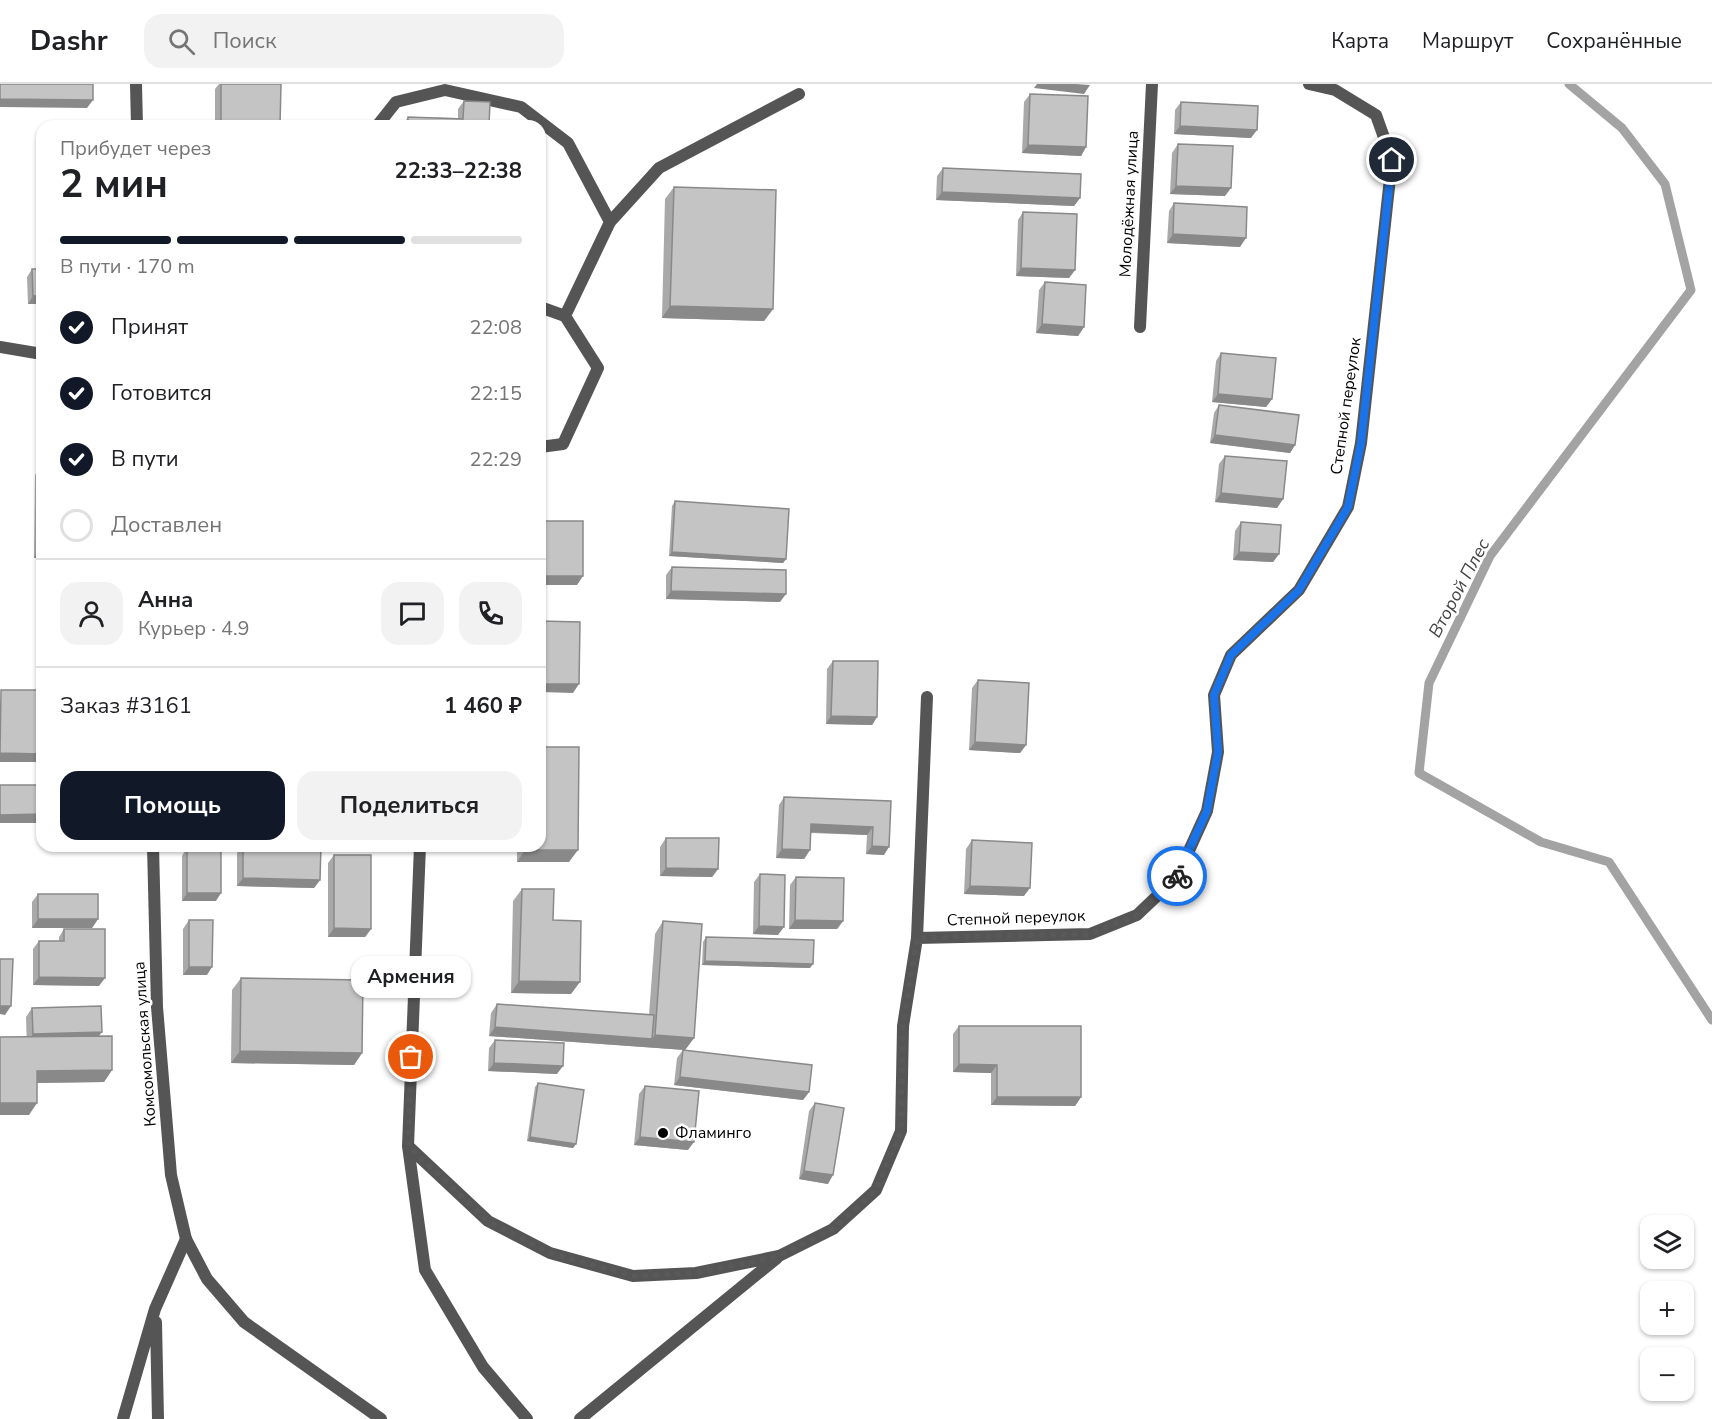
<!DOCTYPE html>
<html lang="ru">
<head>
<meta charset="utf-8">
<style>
  body { margin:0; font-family:"Nunito Sans",sans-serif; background:#f2f2f2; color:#202124; height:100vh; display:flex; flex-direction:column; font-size:22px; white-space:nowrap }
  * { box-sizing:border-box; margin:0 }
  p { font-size:20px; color:#757577 }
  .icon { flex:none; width:33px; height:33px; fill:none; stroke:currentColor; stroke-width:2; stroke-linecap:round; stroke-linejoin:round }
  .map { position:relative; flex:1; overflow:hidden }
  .side { position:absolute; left:36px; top:36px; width:510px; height:732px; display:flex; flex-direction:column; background:#fff; border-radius:18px; box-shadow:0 2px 4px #0004 }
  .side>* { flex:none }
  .tools { position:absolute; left:1640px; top:1131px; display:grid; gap:12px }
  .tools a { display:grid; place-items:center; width:54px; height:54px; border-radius:12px; background:#fff; box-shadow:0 2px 4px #0004; font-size:30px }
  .pin { position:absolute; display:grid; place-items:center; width:51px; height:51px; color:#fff; margin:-26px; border:3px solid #fff; border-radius:50%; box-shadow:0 2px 6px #0007 }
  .courier { position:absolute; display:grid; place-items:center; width:60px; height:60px; margin:-30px; border:4px solid #1a73e8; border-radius:50%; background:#fff; color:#222; box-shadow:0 2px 8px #0007 }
  .bubble { position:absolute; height:42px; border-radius:18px; background:#fff; box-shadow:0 2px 4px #0004; font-size:20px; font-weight:700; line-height:42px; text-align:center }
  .head em { font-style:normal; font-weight:700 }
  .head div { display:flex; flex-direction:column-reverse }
  .head { display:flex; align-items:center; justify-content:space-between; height:102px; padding:0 24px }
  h1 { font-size:39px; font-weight:700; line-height:45px }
  .bar { display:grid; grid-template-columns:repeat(4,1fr); gap:9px 6px; align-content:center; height:72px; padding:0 24px }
  .bar i { height:8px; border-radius:4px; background:#e0e0e0 }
  .bar .on { background:#111827 }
  .bar p { grid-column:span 4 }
  .line { display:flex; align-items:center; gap:15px; padding:0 24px; border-top:2px solid #e0e0e0 }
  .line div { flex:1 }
  .round { display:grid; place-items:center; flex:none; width:63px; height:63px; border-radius:18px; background:#f2f2f2 }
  ol { padding:0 24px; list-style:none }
  li { display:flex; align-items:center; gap:18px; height:66px }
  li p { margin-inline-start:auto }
  li .icon { padding:6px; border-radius:50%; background:#111827; color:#fff; stroke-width:4 }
  li:last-child { color:#757577 }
  li i { width:33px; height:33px; border:3px solid #e0e0e0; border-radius:50% }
  .cta { display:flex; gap:12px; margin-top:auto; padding:12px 24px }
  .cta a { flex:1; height:69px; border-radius:18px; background:#111827; color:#fff; font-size:24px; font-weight:700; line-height:69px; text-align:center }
  .cta a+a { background:#f2f2f2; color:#202124 }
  header { display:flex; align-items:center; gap:36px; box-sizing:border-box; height:84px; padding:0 30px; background:#fff; border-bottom:2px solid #e0e0e0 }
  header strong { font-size:28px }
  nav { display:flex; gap:33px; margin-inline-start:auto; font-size:21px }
  .search { width:420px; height:54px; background:#f2f2f2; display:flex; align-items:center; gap:15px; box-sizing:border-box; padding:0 21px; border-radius:18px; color:#757577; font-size:22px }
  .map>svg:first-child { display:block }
</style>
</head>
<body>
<header>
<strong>Dashr</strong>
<div class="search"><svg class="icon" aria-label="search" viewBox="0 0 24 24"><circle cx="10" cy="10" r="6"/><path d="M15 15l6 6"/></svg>Поиск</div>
<nav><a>Карта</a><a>Маршрут</a><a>Сохранённые</a></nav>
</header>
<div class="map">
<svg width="1712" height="1335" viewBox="0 0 1712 1335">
  <rect width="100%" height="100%" fill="#fff"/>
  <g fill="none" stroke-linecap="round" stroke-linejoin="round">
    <!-- stream -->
    <path stroke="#a3a3a3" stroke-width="9" d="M1569,0L1622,44L1665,100L1691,206L1490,472L1429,599L1419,689L1541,758L1609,778L1712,936"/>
    <!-- service -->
    <path stroke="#555" stroke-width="12" d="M377,42L396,18L445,6L521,23L568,59L610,138
      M540,223L565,232L598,284L563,360L540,363
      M565,232L610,138L659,84L799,10
      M156,1238L158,1335
      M123,1335L155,1225L186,1155"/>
    <!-- minor -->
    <path stroke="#555" stroke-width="12" d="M136,0L137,42
      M1140,243L1152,0
      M0,263L42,270
      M153,762L157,923L171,1091L186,1155L207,1195L244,1238L381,1335
      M420,762L408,1062L425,1186L483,1283L527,1335
      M917,854L1090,850L1137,831L1177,793L1207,727L1218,668L1214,611L1231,571L1299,506L1348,423L1361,359L1392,76L1376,31L1335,6L1309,0
      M408,1062L488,1137L550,1169L633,1192L696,1189L779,1172L833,1145L876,1106L901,1047L903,942L917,854L927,613
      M580,1335L777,1174"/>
  </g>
  <!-- wall -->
  <path fill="#a9a9a9" d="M219,0H281L280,42H215V5Z
    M1030,10L1086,63L1081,72L1022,69L1024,18Z
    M464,17L489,42H402L408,33L458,34V25Z
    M1181,18L1251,54L1174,50L1175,26Z
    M1178,60L1225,112L1170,110L1172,69Z
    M42,80V174H39L40,83Z
    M943,84L1080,114L1074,122L936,116L937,92Z
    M674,103L773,225L764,237L662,234L665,115Z
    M1174,119L1240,163L1167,159L1169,127Z
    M1023,128L1075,186L1069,194L1016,192L1018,136Z
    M32,185H42V220H28L27,193Z
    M1045,198L1084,243L1078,252L1036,249L1039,206Z
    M1221,269L1272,315L1266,323L1212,318L1216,277Z
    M1219,321L1295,361L1290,369L1210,359L1214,329Z
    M1225,372L1283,415L1277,424L1215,418L1219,380Z
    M42,380V474H34L35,391Z
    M675,417L786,475L783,479L669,472L672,422Z
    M1241,438L1279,470L1273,478L1233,476L1235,447Z
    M672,483L780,518L666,515V491Z
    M833,577L877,633L872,641L826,640L827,585Z
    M978,596L1026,661L1020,669L969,666L972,604Z
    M784,713L891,717L884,771L866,770L867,751L810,749V766L804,775L776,774L779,721Z
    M666,754L718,785L712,793L660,792V763Z
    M972,756L1024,812L964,810L966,765Z
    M242,762H243L320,796L314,804L237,802V769Z
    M517,762H540L569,778H517Z
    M187,763L216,817H182V772Z
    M334,771L371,845L365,853H328V779Z
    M760,790L778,851L753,850L754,798Z
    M796,793L843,837L837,845H789L790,801Z
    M522,805L553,836L571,910L511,909L513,817Z
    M38,810L98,835L92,844H32V818Z
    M189,836L207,891H183V845Z
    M663,837L694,954L685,966L489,952L491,929L497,920L649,931L655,850Z
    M64,845L99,902L33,901V865L39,857H59V853Z
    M706,853L810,884L702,881L703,858Z
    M241,894L362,969L354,981L231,979L232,906Z
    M32,924L99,952L112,986L104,998L37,999L29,1031L26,933Z
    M959,942L1081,1013L1075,1022L991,1021V989L953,988V950Z
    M495,956L557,990L488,987L489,964Z
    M683,966L809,1008L803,1016L674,1001L677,974Z
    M538,999L576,1060L573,1064L527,1057L535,1003Z
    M645,1002L688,1066L634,1061L639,1010Z
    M815,1019L828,1100L799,1095L809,1027Z"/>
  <!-- shaded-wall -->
  <path fill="#898989" d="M1037,0H1076L1090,1L1084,10L1034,4Z
    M0,15L93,16L87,24L0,23Z
    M1180,42L1257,46L1251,54L1174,50Z
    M1028,61L1086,63L1081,72L1022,69Z
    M1176,102L1231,104L1225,112L1170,110Z
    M942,108L1080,114L1074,122L936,116Z
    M1173,150L1246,154L1240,163L1167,159Z
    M1021,184L1075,186L1069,194L1016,192Z
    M33,212H42V220H28Z
    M670,222L773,225L764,237L662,234Z
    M1042,240L1084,243L1078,252L1036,249Z
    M1218,310L1272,315L1266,323L1212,318Z
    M1215,351L1295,361L1290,369L1210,359Z
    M1221,409L1283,415L1277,424L1215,418Z
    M42,462V474H34Z
    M672,468L786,475L783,479L669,472Z
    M1239,468L1279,470L1273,478L1233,476Z
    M540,492H583L577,501H540Z
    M671,507L786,510L780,518L666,515Z
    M540,600H579L573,609L540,608Z
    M831,632L877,633L872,641L826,640Z
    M975,658L1026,661L1020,669L969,666Z
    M0,669L42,670V678H0Z
    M42,730V739H0V731Z
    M811,740L873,743L867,751L805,748Z
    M333,762H359L357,765L332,764Z
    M872,762L889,763L884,771L866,770Z
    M782,765L810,766L804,775L776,774Z
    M525,766H578L569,778H517Z
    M666,784L718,785L712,793L660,792Z
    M243,794L320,796L314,804L237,802Z
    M970,802L1030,804L1024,812L964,810Z
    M187,809H221L216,817H182Z
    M38,835H98L92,844H32Z
    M795,836L843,837L837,845H789Z
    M759,842L784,843L778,851L753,850Z
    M334,844L371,845L365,853H328Z
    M705,877L813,880L810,884L702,881Z
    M189,883H212L207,891H183Z
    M39,893L105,894L99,902L33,901Z
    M519,897L580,898L571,910L511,909Z
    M0,922H11L5,931L0,930Z
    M495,943L652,955L655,951L694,954L685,966L489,952Z
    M102,948L96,956L27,958L33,950Z
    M240,967L362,969L354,981L231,979Z
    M494,979L563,982L557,990L488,987Z
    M959,980L997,981L991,989L953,988Z
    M112,986L104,998L29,999L37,987Z
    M680,993L809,1008L803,1016L674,1001Z
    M997,1013H1081L1075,1022L991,1021Z
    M0,1019H37L29,1031H0Z
    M530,1053L576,1060L573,1064L527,1057Z
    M640,1053L694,1058L688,1066L634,1061Z
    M804,1087L833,1091L828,1100L799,1095Z"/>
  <!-- building -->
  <path fill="#c4c4c4" stroke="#898989" stroke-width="1.5" d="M0,0H93V16L0,15Z
    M221,0H281L280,42H221Z
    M1030,10L1088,12L1086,63L1028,61Z
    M464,17L490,18L489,42H408V33L463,35Z
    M1181,18L1258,22L1257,46L1180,42Z
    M1178,60L1233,62L1231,104L1176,102Z
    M943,84L1081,90L1080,114L942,108Z
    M674,103L776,106L773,225L670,222Z
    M1174,119L1247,123L1246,154L1173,150Z
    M1023,128L1077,130L1075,186L1021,184Z
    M32,185H42V212H33Z
    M1045,198L1086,201L1084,243L1042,240Z
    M1221,269L1276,274L1272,315L1218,310Z
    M1219,321L1299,331L1295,361L1215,351Z
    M1225,372L1287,377L1283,415L1221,409Z
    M675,417L789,425L786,475L672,468Z
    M540,437H583V492H540Z
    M1241,438L1281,441L1279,470L1239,468Z
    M672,483L786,486V510L671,507Z
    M540,537L580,538L579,600H540Z
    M833,577H878L877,633L831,632Z
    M978,596L1029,599L1026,661L975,658Z
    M1,606H42V670L0,669Z
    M540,663H579L578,766H525V762H540Z
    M0,701H42V730L0,731Z
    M784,713L891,717L889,763L872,762L873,743L811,740L810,766L782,765Z
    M666,754H719L718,785L666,784Z
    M972,756L1032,759L1030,804L970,802Z
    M243,762H321L320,796L243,794Z
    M187,763H221V809H187Z
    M334,771H371V845L334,844Z
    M760,790L785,791L784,843L759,842Z
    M796,793L844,794L843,837L795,836Z
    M522,805H554L553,836L581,837L580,898L519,897Z
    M38,810H98V835H38Z
    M189,836H213L212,883H189Z
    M663,837L702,840L694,954L655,951Z
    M64,845H105V894L39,893V857H64Z
    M706,853L814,856L813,880L705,877Z
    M0,875H13L11,922H0Z
    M241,894L363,896L362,969L240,967Z
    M497,920L654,931L652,955L495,943Z
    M101,922L102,948L33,950L32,924Z
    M959,942H1081V1013H997V981L959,980Z
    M112,952V986L37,987V1019H0V953Z
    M495,956L564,959L563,982L494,979Z
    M683,966L812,981L809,1008L680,993Z
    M538,999L584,1006L576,1060L530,1053Z
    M645,1002L699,1007L694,1058L640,1053Z
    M815,1019L844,1024L833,1091L804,1087Z"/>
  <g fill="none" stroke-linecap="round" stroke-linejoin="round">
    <!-- done -->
    <path stroke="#595959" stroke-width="6" stroke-dasharray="0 10.8" d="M411,973L408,1062L488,1137L550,1169L633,1192L696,1189L779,1172L833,1145L876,1106L901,1047L903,942L917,854L1089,850L1137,831L1177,792"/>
    <!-- route -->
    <path stroke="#1a73e8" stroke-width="8" d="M1177,792L1207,727L1218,668L1214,611L1231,571L1299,506L1348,423L1361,359L1392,76"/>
  </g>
  <!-- markers -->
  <circle fill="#000" stroke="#fff" stroke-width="2" cx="663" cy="1049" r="6"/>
  <g text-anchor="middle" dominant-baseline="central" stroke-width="5" stroke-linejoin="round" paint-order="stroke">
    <!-- street labels -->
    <g font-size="16" fill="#000" stroke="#fff">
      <text transform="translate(1129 120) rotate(-87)">Молодёжная улица</text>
      <text transform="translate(1346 322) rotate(-82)">Степной переулок</text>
      <text transform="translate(1016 834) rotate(-2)">Степной переулок</text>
      <text transform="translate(145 960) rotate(-94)">Комсомольская улица</text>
    </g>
    <!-- poi labels -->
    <g font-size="16" fill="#000" stroke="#fff" text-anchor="start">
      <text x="675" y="1049">Фламинго</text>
    </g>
    <!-- water labels -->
    <g font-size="18" font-style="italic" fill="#444" stroke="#fff">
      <text transform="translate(1459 504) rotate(-62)">Второй Плес</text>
    </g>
  </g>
</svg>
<div class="tools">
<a><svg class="icon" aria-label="layers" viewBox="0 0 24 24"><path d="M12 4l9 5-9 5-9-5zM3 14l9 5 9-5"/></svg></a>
<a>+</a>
<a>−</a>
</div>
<div class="pin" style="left:411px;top:973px;background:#ea580c"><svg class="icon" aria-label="bag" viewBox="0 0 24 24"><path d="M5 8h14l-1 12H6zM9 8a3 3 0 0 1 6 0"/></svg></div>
<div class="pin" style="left:1392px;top:76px;background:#1f2937"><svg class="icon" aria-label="home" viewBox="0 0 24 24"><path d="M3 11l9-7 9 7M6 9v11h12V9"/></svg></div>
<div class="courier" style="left:1177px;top:792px"><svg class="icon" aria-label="bike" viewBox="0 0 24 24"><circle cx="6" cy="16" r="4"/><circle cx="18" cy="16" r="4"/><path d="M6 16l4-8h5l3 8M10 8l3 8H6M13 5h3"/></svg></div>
<div class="bubble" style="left:351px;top:872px;width:120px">Армения</div>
<section class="side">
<div class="head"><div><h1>2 мин</h1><p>Прибудет через</p></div><em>22:33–22:38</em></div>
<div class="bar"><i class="on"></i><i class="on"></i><i class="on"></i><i></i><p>В пути · 170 m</p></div>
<ol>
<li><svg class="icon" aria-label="check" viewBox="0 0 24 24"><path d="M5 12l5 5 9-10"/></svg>Принят<p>22:08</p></li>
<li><svg class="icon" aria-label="check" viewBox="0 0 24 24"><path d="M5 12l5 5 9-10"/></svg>Готовится<p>22:15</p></li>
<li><svg class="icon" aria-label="check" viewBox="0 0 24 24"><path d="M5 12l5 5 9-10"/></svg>В пути<p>22:29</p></li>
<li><i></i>Доставлен</li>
</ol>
<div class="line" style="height:108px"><a class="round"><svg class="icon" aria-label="person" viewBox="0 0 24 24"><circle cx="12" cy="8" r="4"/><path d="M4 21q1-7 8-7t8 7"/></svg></a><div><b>Анна</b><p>Курьер · 4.9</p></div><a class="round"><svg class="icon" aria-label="chat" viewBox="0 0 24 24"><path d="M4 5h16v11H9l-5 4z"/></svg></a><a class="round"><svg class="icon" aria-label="phone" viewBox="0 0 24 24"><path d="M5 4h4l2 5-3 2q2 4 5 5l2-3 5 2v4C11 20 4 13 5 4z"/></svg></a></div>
<div class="line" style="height:78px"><div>Заказ #3161</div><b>1 460 ₽</b></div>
<div class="cta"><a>Помощь</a><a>Поделиться</a></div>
</section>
</div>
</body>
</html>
